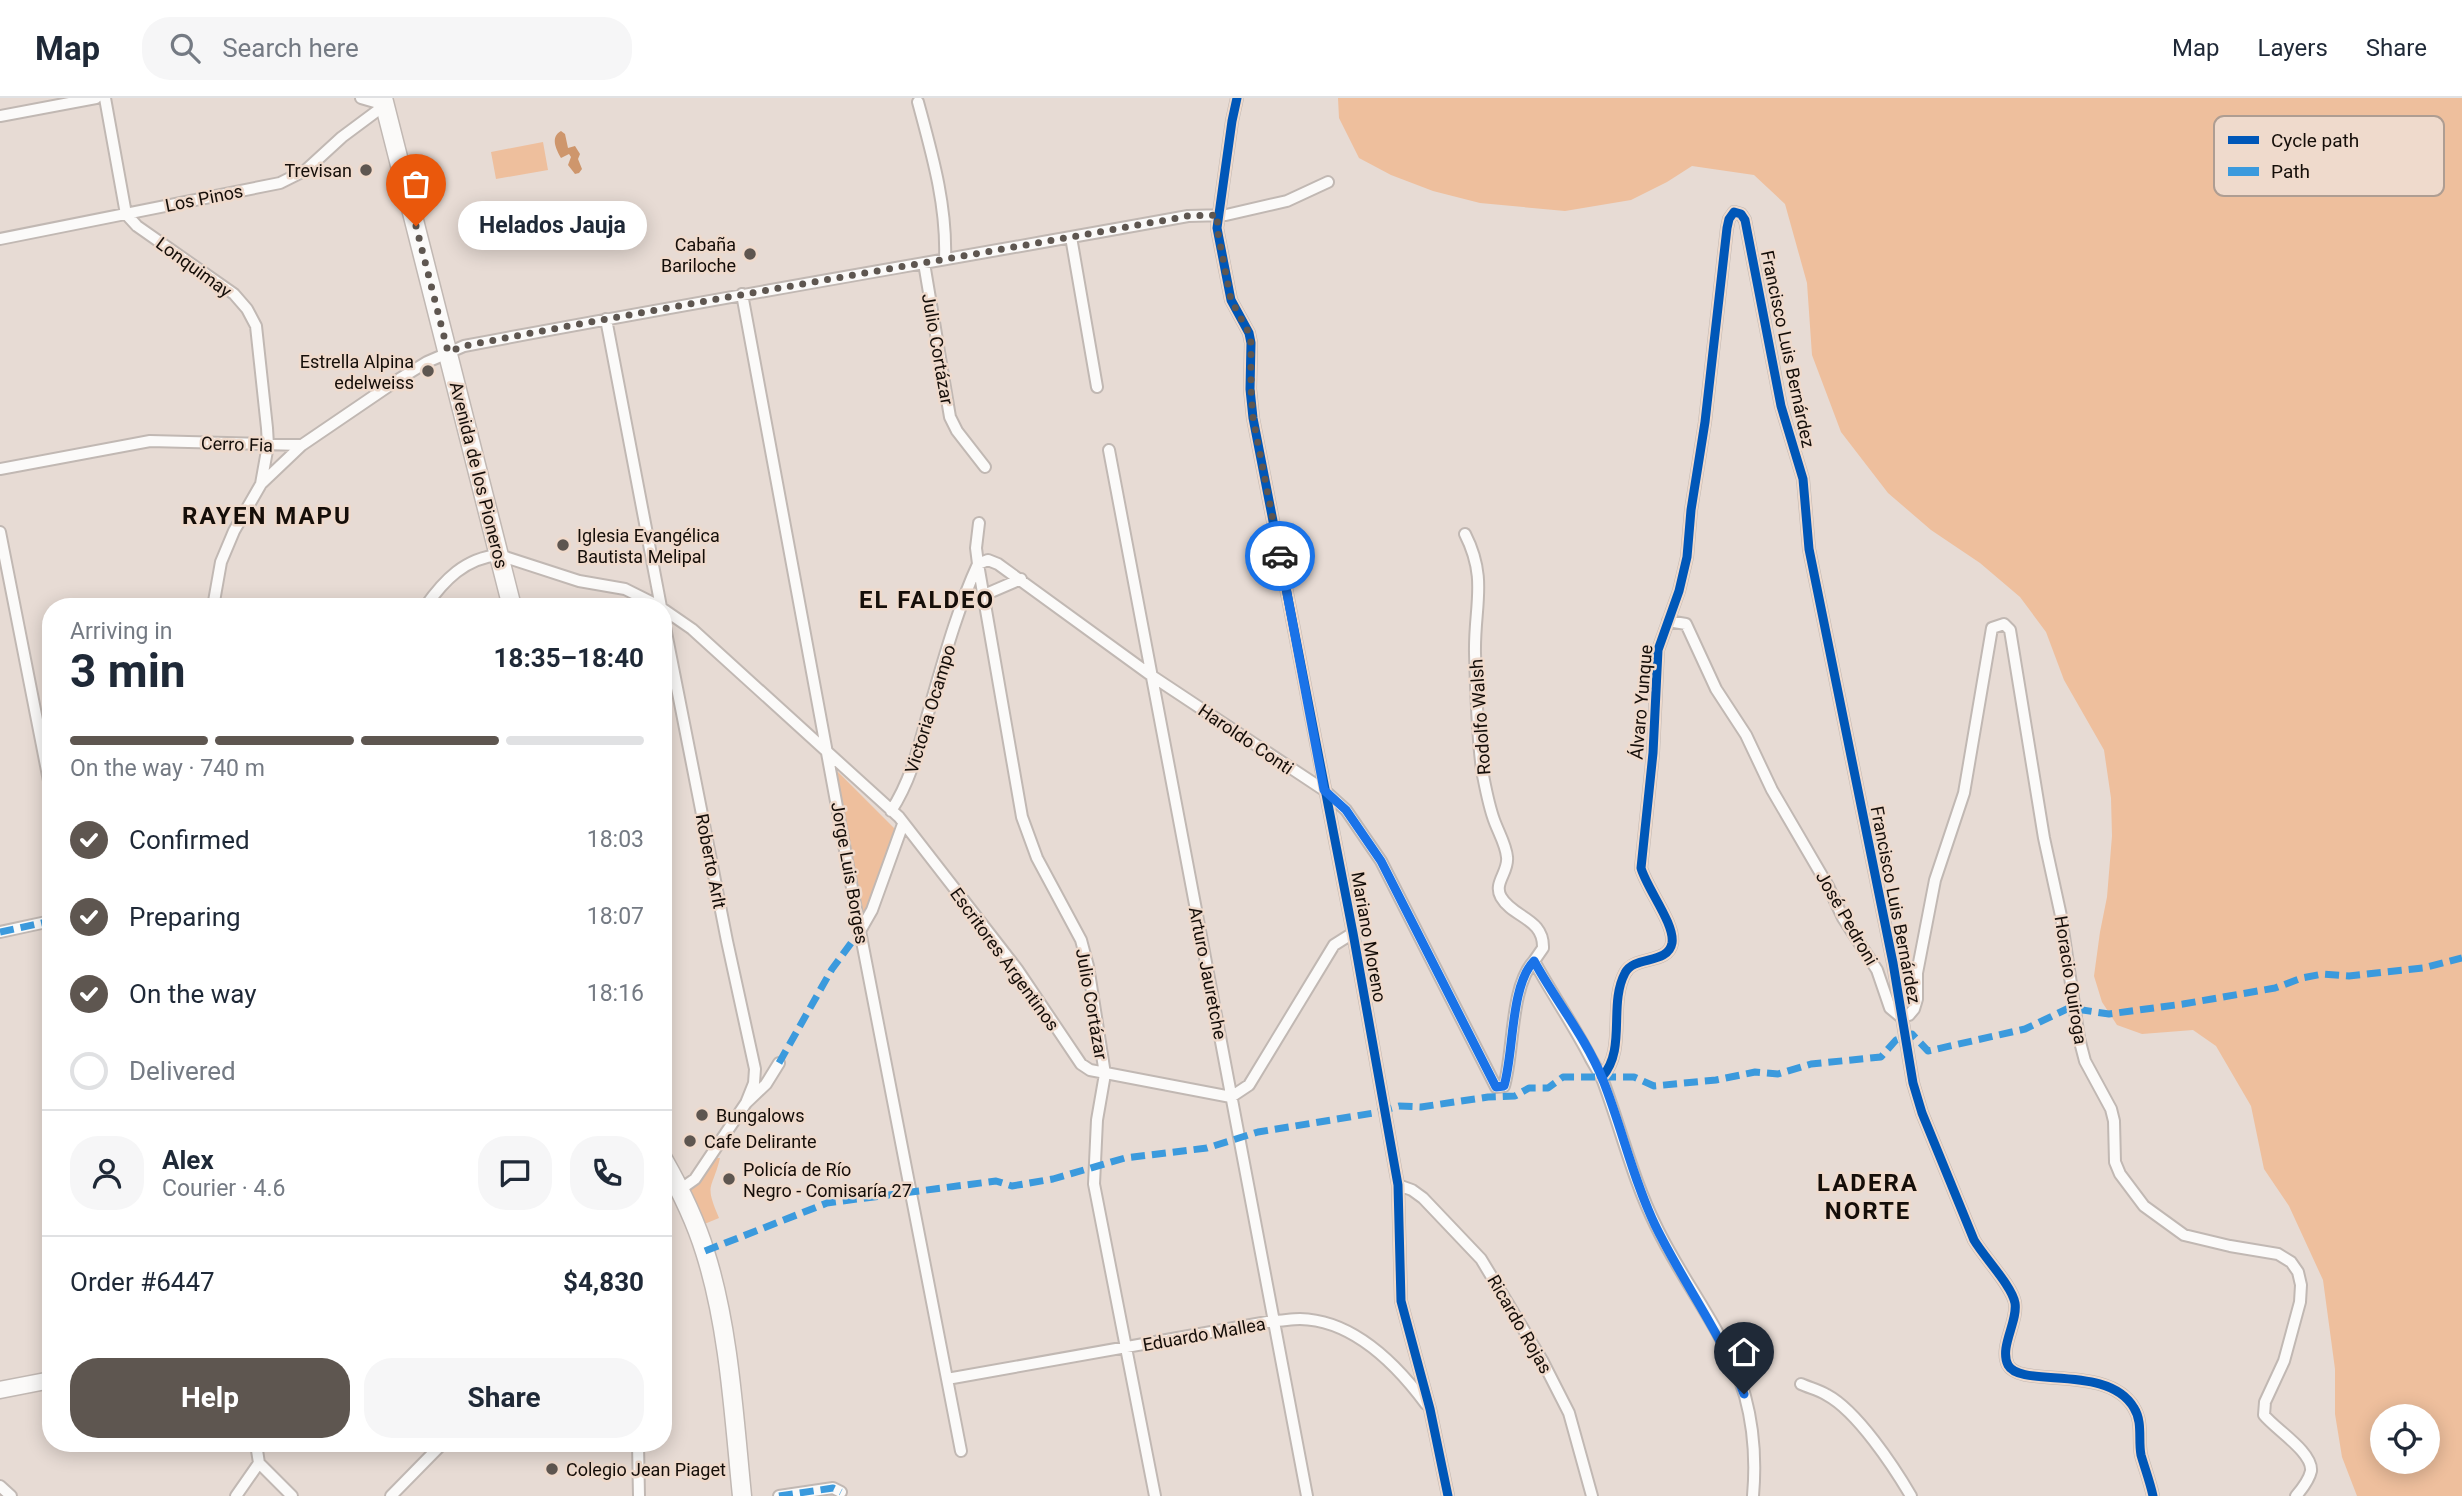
<!DOCTYPE html>
<html lang="en">
<head>
<meta charset="utf-8">
<style>
  body { margin:0; font-family:Roboto,sans-serif; background:#f6f6f7; color:#1f2937; height:100vh; display:flex; flex-direction:column; font-size:26px; white-space:nowrap }
  * { box-sizing:border-box; margin:0 }
  p { font-size:23px; color:#747a83 }
  .icon { flex:none; width:38px; height:38px; fill:none; stroke:currentColor; stroke-width:2; stroke-linecap:round; stroke-linejoin:round }
  .map { position:relative; flex:1; overflow:hidden }
  .sheet { position:absolute; left:42px; top:500px; width:630px; height:854px; display:flex; flex-direction:column; background:#fff; border-radius:28px; box-shadow:0 4px 18px #0003 }
  .sheet>* { flex:none }
  .controls { position:absolute; left:2370px; top:1306px; display:grid; gap:14px }
  .controls a { display:grid; place-items:center; width:70px; height:70px; border-radius:50%; background:#fff; box-shadow:0 4px 18px #0003; font-size:35px }
  .pin { position:absolute; display:grid; place-items:center; width:60px; height:60px; color:#fff; margin:-72px -30px; border-radius:50% 50% 50% 0; rotate:-45deg; box-shadow:0 0 7px #0007 }
  .pin .icon { rotate:45deg }
  .courier { position:absolute; display:grid; place-items:center; width:70px; height:70px; margin:-35px; border:5px solid #1a73e8; border-radius:50%; background:#fff; color:#222; box-shadow:0 2px 9px #0007 }
  .bubble { position:absolute; height:49px; border-radius:24px; background:#fff; box-shadow:0 4px 18px #0003; font-size:23px; font-weight:700; line-height:49px; text-align:center }
  .head em { font-style:normal; font-weight:700 }
  .head div { display:flex; flex-direction:column-reverse }
  .head { display:flex; align-items:center; justify-content:space-between; height:119px; padding:0 28px }
  h1 { font-size:46px; font-weight:700; line-height:52px }
  .bar { display:grid; grid-template-columns:repeat(4,1fr); gap:10px 7px; align-content:center; height:84px; padding:0 28px }
  .bar i { height:9px; border-radius:5px; background:#e0e1e3 }
  .bar .active { background:#5e5650 }
  .bar p { grid-column:span 4 }
  .line { display:flex; align-items:center; gap:18px; padding:0 28px; border-top:2px solid #e0e1e3 }
  .line div { flex:1 }
  .round { display:grid; place-items:center; flex:none; width:74px; height:74px; border-radius:28px; background:#f6f6f7 }
  ol { padding:0 28px; list-style:none }
  li { display:flex; align-items:center; gap:21px; height:77px }
  li p { margin-inline-start:auto }
  li .icon { padding:7px; border-radius:50%; background:#5e5650; color:#fff; stroke-width:4 }
  li:last-child { color:#747a83 }
  li i { width:38px; height:38px; border:4px solid #e0e1e3; border-radius:50% }
  .primary-button { display:flex; gap:14px; margin-top:auto; padding:14px 28px }
  .primary-button a { flex:1; height:80px; border-radius:28px; background:#5e5650; color:#fff; font-size:28px; font-weight:700; line-height:80px; text-align:center }
  .primary-button a+a { background:#f6f6f7; color:#1f2937 }
  header { display:flex; align-items:center; gap:42px; box-sizing:border-box; height:98px; padding:0 35px; background:#fff; border-bottom:2px solid #e0e1e3 }
  header strong { font-size:33px }
  nav { display:flex; gap:38px; margin-inline-start:auto; font-size:24px }
  .search { width:490px; height:63px; background:#f6f6f7; display:flex; align-items:center; gap:18px; box-sizing:border-box; padding:0 24px; border-radius:28px; color:#747a83; font-size:26px }
  .map>svg:first-child { display:block }
</style>
</head>
<body>
<header>
<strong>Map</strong>
<div class="search"><svg class="icon" aria-label="search" viewBox="0 0 24 24"><circle cx="10" cy="10" r="6"/><path d="M15 15l6 6"/></svg>Search here</div>
<nav><a>Map</a><a>Layers</a><a>Share</a></nav>
</header>
<div class="map">
<svg width="2462" height="1398" viewBox="0 0 2462 1398">
  <rect width="100%" height="100%" fill="#e7dbd4"/>
  <!-- green -->
  <path fill="#eebf9d" fill-rule="evenodd" d="M1338,0H2462V1398H2357L2342,1359L2335,1316V1271L2323,1182L2289,1108L2264,1071L2251,1008L2216,948L2193,932L2142,936L2117,927L2102,904L2094,878L2100,834L2107,799L2112,738L2111,700L2104,652L2064,582L2046,534L2020,499L1980,465L1931,432L1888,395L1841,334L1812,257L1807,185L1785,106L1754,77L1692,68L1667,84L1631,102L1565,113L1480,105L1433,93L1391,77L1359,60L1339,20ZM2382,1318H2427V1363H2382Z
    M543,44L548,72L496,81L491,54Z
    M833,669L895,731L866,812L861,814Z
    M712,1060H720C712,1093 704,1085 719,1120L702,1127L686,1091Z"/>
  <!-- water -->
  <path fill="#ce966c" d="M561,33L565,36L568,50L575,48L580,56L578,61L582,71L579,75L575,76L568,67L571,59L569,56L561,60C556,51 550,39 561,33Z"/>
  <g fill="none" stroke-linecap="round" stroke-linejoin="round">
    <defs>
      <path id="street" d="M105,0L126,116L137,128L234,196L247,211L256,228L267,330L268,347L261,386
        M361,0L385,7
        M1237,0L1232,23L1217,130L1231,202L1249,235L1251,245L1250,291L1253,320L1353,835L1398,1087L1401,1203L1430,1311L1448,1398
        M918,4C932,56 947,107 945,161
        M0,18L96,0
        M1071,139L1097,289
        M0,141L280,85L306,72L342,39L385,7
        M924,165L950,319L957,333L985,369
        M742,196L860,833L961,1353
        M606,221L661,509
        M1109,352L1307,1398
        M0,371L150,343L302,347
        M979,425L976,450L978,466L1022,719L1037,760L1081,842L1088,868L1105,976L1097,1022L1094,1086L1155,1398
        M0,434L51,693
        M1465,436C1488,481 1474,508 1475,555C1476,594 1477,634 1482,672C1485,688 1488,704 1493,719C1497,732 1506,746 1507,759C1509,774 1493,785 1501,799C1513,820 1544,820 1543,850L1534,863C1552,896 1573,926 1590,959C1594,967 1600,975 1603,983C1621,1031 1633,1082 1656,1128C1683,1185 1727,1236 1745,1298C1754,1331 1756,1364 1753,1398
        M963,506L1021,481
        M213,509L221,464L234,433L261,386L302,347L396,283L427,264L464,248C705,202 947,162 1188,118L1226,117L1287,103L1328,84
        M425,509C444,482 465,460 499,457L579,483L625,491L661,509
        M663,511L692,531L899,719L1017,871L1081,966L1090,972L1231,999L1249,987L1334,847L1353,835
        M663,519L727,843L755,971L754,985L746,1005
        M1668,523L1686,526L1716,591L1746,637L1772,692L1828,788L1843,820L1877,872L1890,910L1901,919L1909,917L1914,911L1917,901V875L1935,782L1964,695L1992,530L2004,526L2010,532L2044,740L2061,818L2079,940L2085,963L2111,1011L2114,1023L2115,1064L2120,1076L2144,1108L2184,1137L2230,1148L2278,1156L2291,1164L2298,1174L2301,1187L2300,1204L2284,1263L2265,1304L2264,1317C2275,1331 2313,1354 2311,1373C2309,1382 2302,1391 2296,1398
        M891,713C910,684 918,652 927,619C942,568 956,514 978,466L988,462L998,466L1152,578L1324,692L1346,712L1381,763L1496,989L1504,988C1514,955 1510,888 1534,863
        M860,833L872,812L903,726
        M0,834L51,823
        M1602,979C1627,951 1608,907 1625,875C1634,857 1668,867 1672,845C1675,826 1647,791 1641,770L1653,655L1658,552L1679,493L1687,459L1691,412L1705,324L1727,130L1729,121L1734,114L1741,116L1745,122L1781,308L1803,381L1809,451L1893,865L1913,985L1922,1015L1974,1142C1984,1159 2012,1188 2015,1205C2018,1224 1999,1249 2008,1267C2021,1291 2108,1265 2134,1310C2143,1324 2138,1342 2141,1357C2145,1371 2150,1384 2153,1398
        M1398,1087L1412,1092L1423,1100L1481,1161L1542,1262L1569,1315L1592,1398
        M681,1091L695,1081L746,1005L766,986L779,965
        M947,1281L1273,1223C1282,1223 1291,1221 1300,1221C1353,1222 1397,1267 1426,1306
        M1801,1286C1810,1290 1819,1292 1827,1297C1857,1313 1894,1369 1911,1398
        M256,1346L259,1365L292,1398
        M638,1346L639,1398
        M0,1388L11,1398
        M236,1398L259,1365
        M391,1398L442,1346
        M779,1398L833,1390L841,1394"/>
      <path id="secondary" d="M0,1292L51,1282"/>
      <path id="primary" d="M383,0L512,509
        M663,1061C680,1091 695,1121 705,1154C729,1229 734,1319 742,1398"/>
    </defs>
    <!-- street casing -->
    <use href="#street" stroke="#c1b8b3" stroke-width="14"/>
    <!-- secondary casing -->
    <use href="#secondary" stroke="#c1b8b3" stroke-width="19"/>
    <!-- primary casing -->
    <use href="#primary" stroke="#c1b8b3" stroke-width="21"/>
    <!-- street -->
    <use href="#street" stroke="#fbfaf9" stroke-width="10"/>
    <!-- secondary -->
    <use href="#secondary" stroke="#fbfaf9" stroke-width="16"/>
    <!-- primary -->
    <use href="#primary" stroke="#fbfaf9" stroke-width="18"/>
    <!-- quiet -->
    <path stroke="#3b9add" stroke-width="7" stroke-dasharray="14 7" stroke-linecap="butt" d="M0,834L51,823
      M779,965L832,871L860,833
      M705,1153L827,1105L996,1083L1012,1088L1053,1081L1125,1060L1207,1050L1258,1034L1374,1015L1399,1008L1421,1009L1488,999L1515,998L1529,990H1548L1563,979H1634L1654,988L1716,982L1755,974L1778,976L1811,966L1881,959L1896,942L1912,936L1928,953L2025,931L2069,910L2109,916L2183,906L2275,890L2302,880L2323,876L2349,878L2423,870L2462,860
      M779,1398L833,1390L841,1394"/>
    <defs>
      <path id="cycleway" d="M1237,0L1232,23L1217,130L1231,202L1249,235L1251,245L1250,291L1253,320L1353,835L1398,1087L1401,1203L1430,1311L1448,1398
        M1602,979C1627,951 1608,907 1625,875C1634,857 1668,867 1672,845C1675,826 1647,791 1641,770L1653,655L1658,552L1679,493L1687,459L1691,412L1705,324L1727,130L1729,121L1734,114L1741,116L1745,122L1781,308L1803,381L1809,451L1893,865L1913,985L1922,1015L1974,1142C1984,1159 2012,1188 2015,1205C2018,1224 1999,1249 2008,1267C2021,1291 2108,1265 2134,1310C2143,1324 2138,1342 2141,1357C2145,1371 2150,1384 2153,1398"/>
    </defs>
    <!-- cycleway casing -->
    <use href="#cycleway" stroke="#efdacc" stroke-width="13"/>
    <!-- cycleway -->
    <use href="#cycleway" stroke="#0057b8" stroke-width="9"/>
  </g>
  <g fill="none" stroke-linecap="round" stroke-linejoin="round">
    <!-- done -->
    <path stroke="#5e5650" stroke-width="7" stroke-dasharray="0 12.6" d="M416,128L448,254L464,248C705,201 947,162 1188,118L1218,117L1217,130L1231,202L1249,235L1251,245V291L1253,320L1280,458"/>
    <!-- route -->
    <path stroke="#1a73e8" stroke-width="9" d="M1280,458L1324,692L1346,712L1381,763L1496,989L1504,988C1514,955 1510,888 1534,863C1556,903 1586,940 1603,982C1622,1030 1633,1081 1655,1127C1683,1185 1722,1236 1744,1296"/>
  </g>
  <!-- markers -->
  <g fill="#5e5650" stroke="#efdacc" stroke-width="2.5">
    <circle cx="366" cy="72" r="7"/>
    <circle cx="750" cy="156" r="7"/>
    <circle cx="428" cy="273" r="7"/>
    <circle cx="563" cy="447" r="7"/>
    <circle cx="702" cy="1017" r="7"/>
    <circle cx="690" cy="1043" r="7"/>
    <circle cx="729" cy="1081" r="7"/>
    <circle cx="552" cy="1371" r="7"/>
  </g>
  <g text-anchor="middle" dominant-baseline="central" stroke-width="5" stroke-linejoin="round" paint-order="stroke">
    <!-- poi labels -->
    <g font-size="18" fill="#150e09" stroke="#efdacc" text-anchor="start">
      <text x="352" y="72" text-anchor="end">Trevisan</text>
      <text x="736" y="146" text-anchor="end">Cabaña<tspan x="736" dy="21">Bariloche</tspan></text>
      <text x="414" y="263" text-anchor="end">Estrella Alpina<tspan x="414" dy="21">edelweiss</tspan></text>
      <text x="577" y="437">Iglesia Evangélica<tspan x="577" dy="21">Bautista Melipal</tspan></text>
      <text x="716" y="1017">Bungalows</text>
      <text x="704" y="1043">Cafe Delirante</text>
      <text x="743" y="1071">Policía de Río<tspan x="743" dy="21">Negro - Comisaría 27</tspan></text>
      <text x="566" y="1371">Colegio Jean Piaget</text>
    </g>
    <!-- street labels -->
    <g font-size="18" fill="#150e09" stroke="#efdacc">
      <text transform="translate(204 100) rotate(-11)">Los Pinos</text>
      <text transform="translate(194 169) rotate(36)">Lonquimay</text>
      <text transform="translate(938 251) rotate(80)">Julio Cortázar</text>
      <text transform="translate(1788 251) rotate(78)">Francisco Luis Bernárdez</text>
      <text transform="translate(237 346) rotate(2)">Cerro Fia</text>
      <text transform="translate(479 377) rotate(76)">Avenida de los Pioneros</text>
      <text transform="translate(1641 604) rotate(-85)">Álvaro Yunque</text>
      <text transform="translate(930 611) rotate(-73)">Victoria Ocampo</text>
      <text transform="translate(1480 619) rotate(-94)">Rodolfo Walsh</text>
      <text transform="translate(1246 641) rotate(34)">Haroldo Conti</text>
      <text transform="translate(711 763) rotate(79)">Roberto Arlt</text>
      <text transform="translate(850 775) rotate(80)">Jorge Luis Borges</text>
      <text transform="translate(1896 807) rotate(79)">Francisco Luis Bernárdez</text>
      <text transform="translate(1847 820) rotate(60)">José Pedroni</text>
      <text transform="translate(1369 839) rotate(80)">Mariano Moreno</text>
      <text transform="translate(1005 861) rotate(54)">Escritores Argentinos</text>
      <text transform="translate(1208 875) rotate(79)">Arturo Jauretche</text>
      <text transform="translate(2071 882) rotate(81)">Horacio Quiroga</text>
      <text transform="translate(1092 906) rotate(80)">Julio Cortázar</text>
      <text transform="translate(1520 1226) rotate(60)">Ricardo Rojas</text>
      <text transform="translate(1204 1236) rotate(-10)">Eduardo Mallea</text>
    </g>
    <!-- district labels -->
    <g font-size="24" font-weight="bold" letter-spacing="2" fill="#150e09" stroke="#efdacc">
      <text x="267" y="418">RAYEN MAPU</text>
      <text x="927" y="502">EL FALDEO</text>
      <text x="1868" y="1085">LADERA<tspan x="1868" dy="28">NORTE</tspan></text>
    </g>
  </g>
  <!-- legend -->
  <rect x="2214" y="18" width="230" height="80" rx="10" fill="#efdacc" stroke="#ae9d92" stroke-width="2"/>
  <rect x="2228" y="38" width="31" height="8" fill="#0057b8"/>
  <rect x="2228" y="69" width="31" height="9" fill="#3b9add"/>
  <g font-size="19" fill="#150e09">
    <text x="2271" y="49">Cycle path</text>
    <text x="2271" y="80">Path</text>
  </g>
</svg>
<div class="controls">
<a><svg class="icon" aria-label="locate" viewBox="0 0 24 24"><circle cx="12" cy="12" r="6"/><path d="M12 2v4M12 18v4M2 12h4M18 12h4"/></svg></a>
</div>
<div class="pin" style="left:416px;top:128px;background:#ea580c"><svg class="icon" aria-label="bag" viewBox="0 0 24 24"><path d="M5 8h14l-1 12H6zM9 8a3 3 0 0 1 6 0"/></svg></div>
<div class="pin" style="left:1744px;top:1296px;background:#1f2937"><svg class="icon" aria-label="home" viewBox="0 0 24 24"><path d="M3 11l9-7 9 7M6 9v11h12V9"/></svg></div>
<div class="courier" style="left:1280px;top:458px"><svg class="icon" aria-label="car" viewBox="0 0 24 24"><path d="M5 17H2v-5l4-1 3-4h7l3 4 3 1v5h-3M9 17h6M6 11h13"/><circle cx="7" cy="17" r="2"/><circle cx="17" cy="17" r="2"/></svg></div>
<div class="bubble" style="left:458px;top:103px;width:189px">Helados Jauja</div>
<section class="sheet">
<div class="head"><div><h1>3 min</h1><p>Arriving in</p></div><em>18:35–18:40</em></div>
<div class="bar"><i class="active"></i><i class="active"></i><i class="active"></i><i></i><p>On the way · 740 m</p></div>
<ol>
<li><svg class="icon" aria-label="check" viewBox="0 0 24 24"><path d="M5 12l5 5 9-10"/></svg>Confirmed<p>18:03</p></li>
<li><svg class="icon" aria-label="check" viewBox="0 0 24 24"><path d="M5 12l5 5 9-10"/></svg>Preparing<p>18:07</p></li>
<li><svg class="icon" aria-label="check" viewBox="0 0 24 24"><path d="M5 12l5 5 9-10"/></svg>On the way<p>18:16</p></li>
<li><i></i>Delivered</li>
</ol>
<div class="line" style="height:126px"><a class="round"><svg class="icon" aria-label="person" viewBox="0 0 24 24"><circle cx="12" cy="8" r="4"/><path d="M4 21q1-7 8-7t8 7"/></svg></a><div><b>Alex</b><p>Courier · 4.6</p></div><a class="round"><svg class="icon" aria-label="chat" viewBox="0 0 24 24"><path d="M4 5h16v11H9l-5 4z"/></svg></a><a class="round"><svg class="icon" aria-label="phone" viewBox="0 0 24 24"><path d="M5 4h4l2 5-3 2q2 4 5 5l2-3 5 2v4C11 20 4 13 5 4z"/></svg></a></div>
<div class="line" style="height:91px"><div>Order #6447</div><b>$4,830</b></div>
<div class="primary-button"><a>Help</a><a>Share</a></div>
</section>
</div>
</body>
</html>
